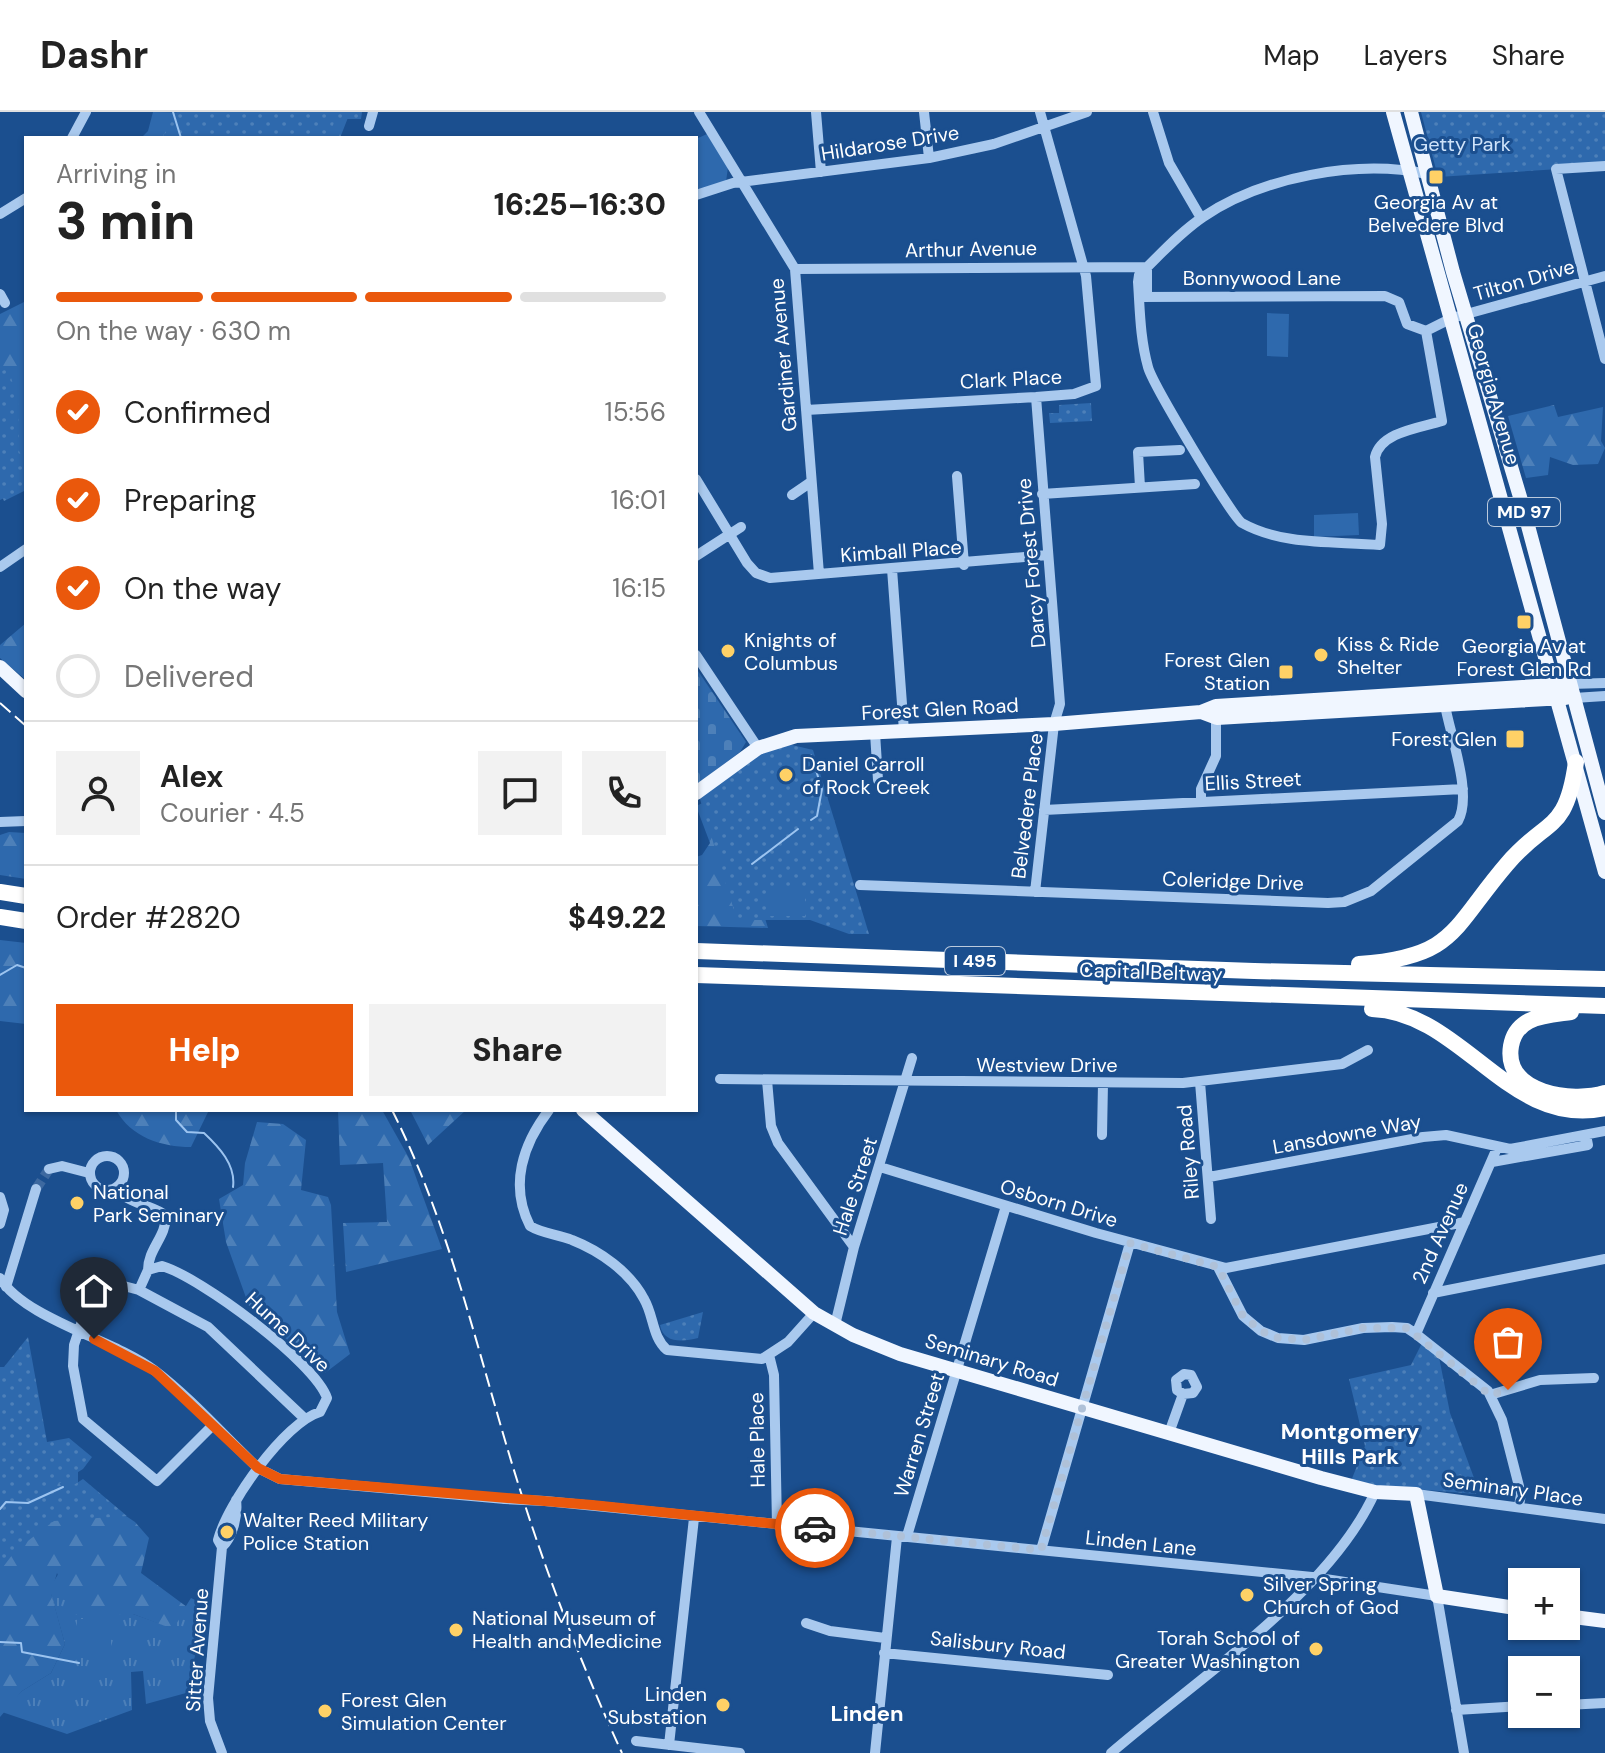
<!DOCTYPE html>
<html lang="en">
<head>
<meta charset="utf-8">
<style>
  body { margin:0; font-family:"DM Sans",sans-serif; background:#f2f2f2; color:#222; height:100vh; display:flex; flex-direction:column; font-size:30px; white-space:nowrap }
  * { box-sizing:border-box; margin:0 }
  p { font-size:26px; color:#767676 }
  .icon { flex:none; width:44px; height:44px; fill:none; stroke:currentColor; stroke-width:2; stroke-linecap:round; stroke-linejoin:round }
  .map { position:relative; flex:1; overflow:hidden }
  .details { position:absolute; left:24px; top:24px; width:674px; height:976px; display:flex; flex-direction:column; background:#fff; border-radius:0px; box-shadow:0 2px 6px #0004 }
  .details>* { flex:none }
  .tools { position:absolute; left:1508px; top:1456px; display:grid; gap:16px }
  .tools a { display:grid; place-items:center; width:72px; height:72px; border-radius:0px; background:#fff; box-shadow:0 2px 6px #0004; font-size:40px }
  .pin { position:absolute; display:grid; place-items:center; width:68px; height:68px; color:#fff; margin:-82px -34px; border-radius:50% 50% 50% 0; rotate:-45deg; box-shadow:0 0 8px #0007 }
  .pin .icon { rotate:45deg }
  .courier { position:absolute; display:grid; place-items:center; width:80px; height:80px; margin:-40px; border:6px solid #ea580c; border-radius:50%; background:#fff; color:#222; box-shadow:0 2px 10px #0007 }
  .head em { font-style:normal; font-weight:800 }
  .head div { display:flex; flex-direction:column-reverse }
  .head { display:flex; align-items:center; justify-content:space-between; height:136px; padding:0 32px }
  h1 { font-size:52px; font-weight:800; line-height:60px }
  .bar { display:grid; grid-template-columns:repeat(4,1fr); gap:12px 8px; align-content:center; height:96px; padding:0 32px }
  .bar i { height:10px; border-radius:6px; background:#e0e0e0 }
  .bar .active { background:#ea580c }
  .bar p { grid-column:span 4 }
  .line { display:flex; align-items:center; gap:20px; padding:0 32px; border-top:2px solid #e0e0e0 }
  .line div { flex:1 }
  .round { display:grid; place-items:center; flex:none; width:84px; height:84px; border-radius:0px; background:#f2f2f2 }
  ol { padding:0 32px; list-style:none }
  li { display:flex; align-items:center; gap:24px; height:88px }
  li p { margin-inline-start:auto }
  li .icon { padding:8px; border-radius:50%; background:#ea580c; color:#fff; stroke-width:4 }
  li:last-child { color:#767676 }
  li i { width:44px; height:44px; border:4px solid #e0e0e0; border-radius:50% }
  .button { display:flex; gap:16px; margin-top:auto; padding:16px 32px }
  .button a { flex:1; height:92px; border-radius:0px; background:#ea580c; color:#fff; font-size:32px; font-weight:800; line-height:92px; text-align:center }
  .button a+a { background:#f2f2f2; color:#222 }
  header { display:flex; align-items:center; gap:48px; box-sizing:border-box; height:112px; padding:0 40px; background:#fff; border-bottom:2px solid #e0e0e0 }
  header strong { font-size:38px }
  nav { display:flex; gap:44px; margin-inline-start:auto; font-size:28px }
  .map>svg:first-child { display:block }
</style>
</head>
<body>
<header>
<strong>Dashr</strong>
<nav><a>Map</a><a>Layers</a><a>Share</a></nav>
</header>
<div class="map">
<svg width="1605" height="1641" viewBox="0 0 1605 1641">
  <defs>
    <pattern id="grass-tufts" width="24" height="20" patternUnits="userSpaceOnUse" patternTransform="scale(2)"><rect width="24" height="20" fill="#2e69ad"/><path d="M3 7l-1-3M5 7V3M7 7l1-3M15 17l-1-3M17 17v-4M19 17l1-3" fill="none" stroke="#4d80b9"/></pattern>
    <pattern id="forest-firs" width="22" height="20" patternUnits="userSpaceOnUse" patternTransform="scale(2)"><rect width="22" height="20" fill="#2e69ad"/><path d="M5 1l3.5 6h-7zM16 11l3.5 6h-7z" fill="#4d80b9"/></pattern>
    <pattern id="cemetery-stones" width="16" height="16" patternUnits="userSpaceOnUse" patternTransform="scale(2)"><rect width="16" height="16" fill="#2e69ad"/><path d="M2 7V4a2 2 0 0 1 4 0v3zM10 15v-3a2 2 0 0 1 4 0v3z" fill="#4d80b9"/></pattern>
    <pattern id="park-dots" width="8" height="8" patternUnits="userSpaceOnUse" patternTransform="scale(2)"><rect width="8" height="8" fill="#2e69ad"/><path d="M2 2h.1M6 6h.1" fill="none" stroke="#4d80b9" stroke-width="1.8" stroke-linecap="round"/></pattern>
  </defs>
  <rect width="100%" height="100%" fill="#1b4f8f"/>
  <!-- grass -->
  <path fill="url(#grass-tufts)" d="M60,1459L110,1501L133,1502L172,1516L191,1486L207,1494L186,1581L146,1592L143,1559L131,1560L132,1598L67,1622L2,1600L22,1579L51,1561L65,1532L51,1482V1474Z"/>
  <!-- forest -->
  <path fill="url(#forest-firs)" d="M153,0L349,3L340,26H141L148,19Z
    M26,189V376L0,388V202Z
    M1554,293L1558,305L1603,295L1601,329L1605,336L1598,352L1573,353L1550,345L1548,363L1526,366L1508,304Z
    M26,511V568L0,546V533Z
    M716,685L764,803L768,816L696,814V745L702,743L710,731L696,694Z
    M9,720L26,721V767L0,763V723Z
    M0,828L26,831V912L0,909Z
    M116,998H209L191,1035C161,1035 131,1025 116,998Z
    M338,998H382L409,1046L442,1137L346,1160L343,1111L387,1110L383,1051L340,1053Z
    M410,998H466L428,1033Z
    M257,1010L283,1012L306,1028L301,1078L328,1085L331,1093L337,1200L350,1242L325,1261L249,1194L226,1130L219,1087L243,1073L245,1051Z
    M0,1267L45,1334L78,1356V1372L135,1410L149,1426L141,1461L187,1495L173,1517L133,1502L76,1503L57,1461L51,1481L65,1532L51,1561L22,1579L0,1605Z"/>
  <!-- cemetery -->
  <path fill="url(#cemetery-stones)" d="M696,556L746,630L740,640L696,673Z"/>
  <!-- park -->
  <path fill="url(#park-dots)" d="M177,0H362L361,7H335L329,26H162Z
    M1421,0H1605V54L1438,65Z
    M8,256L18,288L19,339L26,353V378L4,389L0,380V260Z
    M1091,291L1092,309L1050,311L1049,301H1059V293Z
    M788,632L813,638L869,822H849L810,808H737L699,684L759,642Z
    M703,1200L698,1226C682,1230 663,1231 660,1213Z
    M28,1225L47,1330L69,1326L92,1345L83,1357L57,1373L63,1380L83,1367L127,1404L54,1409L16,1438L0,1459V1255H4Z
    M1422,1231L1439,1245L1450,1301L1477,1374L1476,1382L1377,1374L1351,1369L1365,1334L1349,1267L1411,1253Z"/>
  <!-- garden -->
  <path fill="#2e69ad" d="M707,22L728,55L726,70L696,79V27Z
    M1267,201L1289,202L1288,245L1267,244Z
    M1358,401L1359,423L1314,425V403Z
    M769,775H805V804H769Z
    M77,1507H111V1542H77Z"/>
  <g fill="none" stroke-linecap="round" stroke-linejoin="round">
    <!-- stream -->
    <path stroke="#9cc4f0" stroke-width="2" d="M173,0L181,26
      M811,643L822,677L817,704L811,708
      M752,752L798,717
      M0,863L17,853L26,856
      M176,998V1008L187,1020L204,1021C219,1035 236,1053 233,1075
      M0,1397L6,1390L28,1391L63,1375
      M0,1530L21,1531L22,1540L79,1551"/>
    <!-- minor-tunnel -->
    <path stroke="#3d69a0" stroke-width="10" stroke-dasharray="10 5" stroke-linecap="butt" d="M36,1077L49,1057"/>
    <!-- minor -->
    <path stroke="#a9c9ee" stroke-width="10" d="M699,0L795,157L819,462
      M816,0L821,60
      M924,0L929,46
      M1153,0L1169,51L1201,106
      M369,14L373,0
      M72,26L86,0
      M1605,54L1556,57L1605,247
      M696,83L733,71L929,46L994,32L1087,0
      M0,102L26,86
      M1147,155V185
      M795,157L1147,155
      M0,182L5,191
      M1139,185L1385,184L1399,190L1407,212L1426,219L1452,206L1605,164
      M1426,219L1442,309C1419,316 1381,320 1375,345L1382,412L1380,433C1335,429 1283,434 1242,411C1232,405 1152,271 1148,255C1140,226 1140,199 1138,170L1139,163C1160,143 1178,122 1203,105C1262,65 1357,47 1427,62
      M806,298L1036,285L1074,282L1096,274L1086,164L1040,0
      M957,364L964,453
      M696,367L747,451L756,461L770,466L1048,443
      M1140,375L1138,340L1180,338
      M1042,382L1195,372
      M792,383L811,370
      M696,444L741,415
      M0,455L26,437
      M892,457L904,619
      M696,543L758,636
      M1570,572L1605,571
      M1574,586L1605,584
      M875,621L878,668
      M1201,690V677L1216,644V599
      M1044,698L1463,677
      M0,710L26,709
      M860,773L1328,791L1344,790L1371,779L1458,709C1473,682 1450,623 1445,593
      M1035,780L1054,612L1060,592L1036,285
      M720,967L1183,971L1342,952L1368,938
      M767,968L771,1014L778,1031L854,1135
      M1200,970L1211,1107
      M549,998C523,1032 509,1073 530,1114C543,1122 558,1122 572,1128C600,1139 630,1160 644,1187C654,1204 652,1225 667,1238L762,1247L788,1230L814,1201
      M1102,1023L1103,971
      M90 1061a17 17 0 1 1 34 0a17 17 0 1 1-34 0Z
      M1492,1050L1588,1033L1586,1023
      M880,1055L1096,1121L1226,1156L1465,1110
      M49,1057L62,1054L89,1061
      M1209,1065L1423,1025L1446,1023L1510,1037L1605,1019
      M114,1077C132,1093 158,1095 166,1104C166,1125 148,1137 148,1158
      M0,1112L4,1098L0,1085
      M1218,1155L1243,1204L1261,1219L1278,1226L1304,1228L1363,1216L1392,1215L1407,1216L1416,1222L1488,1279L1502,1308L1521,1382L1519,1394
      M0,1166C25,1207 115,1228 154,1258C191,1286 224,1324 258,1356L280,1367L505,1387
      M6,1175L36,1077
      M139,1178L148,1158L162,1154C200,1165 315,1250 327,1286L320,1300C285,1310 227,1392 218,1428L222,1435L208,1586L210,1609L222,1641
      M1433,1181L1605,1147
      M835,1213L854,1135L912,946
      M1416,1222L1497,1036
      M769,1243L774,1263L777,1413
      M1490,1283L1540,1268L1594,1266
      M213,1313L157,1369L83,1307L73,1254L74,1233L82,1209L105,1169L139,1178L208,1215L303,1305
      M1169,1321L1183,1282L1177,1278L1176,1268L1184,1262L1191,1263L1197,1275L1193,1281L1183,1282
      M1416,1382L1605,1407
      M545,1389L1312,1465L1437,1484L1464,1641
      M907,1424L1006,1094
      M222,1435C233,1425 238,1403 236,1388
      M1041,1438L1130,1131
      M806,1511L830,1519L885,1526
      M884,1541L1108,1563
      M1566,1593L1605,1591
      M1456,1598L1522,1594
      M636,1629L740,1641
      M669,1633L694,1406
      M875,1641L897,1425
      M1111,1641C1194,1569 1330,1481 1375,1380"/>
    <!-- major -->
    <path stroke="#f0f6ff" stroke-width="14" d="M1393,0L1605,760
      M1411,0L1453,160L1523,395L1605,701
      M0,555L26,579
      M1201,600L1217,606L1565,586
      M696,681L758,636L796,624L1054,612L1201,600L1216,594L1570,572
      M583,998L814,1201L853,1223L900,1242L1321,1366L1375,1380L1416,1382L1437,1484L1522,1497
      M1566,1504L1605,1509"/>
    <!-- highway -->
    <path stroke="#fff" stroke-width="16" d="M0,780L26,784
      M0,805L26,809
      M696,839L1254,859L1605,867
      M1359,852C1456,845 1452,816 1507,752C1547,705 1566,722 1576,650
      M696,863L1605,894
      M1372,897C1463,900 1509,1017 1605,996
      M1571,900C1557,902 1541,903 1529,909C1519,914 1513,923 1511,934C1503,982 1573,991 1605,981"/>
    <!-- rail -->
    <path stroke="#fff" stroke-width="2" stroke-dasharray="14 6" stroke-linecap="butt" d="M0,591L26,614
      M392,998C451,1115 478,1243 517,1368C546,1461 581,1552 622,1641"/>
    <!-- minor-bridge -->
    <path stroke="#a9c9ee" stroke-width="10" d="M505,1387L545,1389"/>
  </g>
  <g fill="none" stroke-linecap="round" stroke-linejoin="round">
    <!-- done -->
    <path stroke="#afc1d8" stroke-width="8" stroke-dasharray="0 14.4" d="M815,1416L1041,1438L1130,1131L1218,1155L1243,1204L1261,1219L1278,1226L1304,1228L1363,1216H1407L1490,1283L1508,1278"/>
    <!-- route -->
    <path stroke="#ea580c" stroke-width="10" d="M94,1227L155,1259L258,1356L280,1367L592,1393L815,1416"/>
  </g>
  <!-- markers -->
  <g fill="#ffd166" stroke="#1b4f8f" stroke-width="3">
    <rect x="1428" y="57" width="16" height="16" rx="4"/>
    <rect x="1516" y="502" width="16" height="16" rx="4"/>
    <circle cx="728" cy="539" r="8"/>
    <circle cx="1321" cy="543" r="8"/>
    <rect x="1278" y="552" width="16" height="16" rx="4"/>
    <rect x="1505" y="617" width="20" height="20" rx="4"/>
    <circle cx="786" cy="663" r="8"/>
    <circle cx="77" cy="1091" r="8"/>
    <circle cx="227" cy="1420" r="8"/>
    <circle cx="1247" cy="1483" r="8"/>
    <circle cx="456" cy="1518" r="8"/>
    <circle cx="1316" cy="1537" r="8"/>
    <circle cx="723" cy="1593" r="8"/>
    <circle cx="325" cy="1599" r="8"/>
  </g>
  <g text-anchor="middle" dominant-baseline="central" stroke-width="6" stroke-linejoin="round" paint-order="stroke">
    <!-- shield labels -->
    <g fill="#1b4f8f" stroke="#bbcadd" stroke-width="2">
      <rect x="1488" y="386" width="72" height="28" rx="6"/>
      <rect x="945" y="835" width="60" height="28" rx="6"/>
    </g>
    <g font-size="18" font-weight="bold" fill="#fff">
      <text x="1524" y="400">MD 97</text>
      <text x="975" y="849">I 495</text>
    </g>
    <!-- street labels -->
    <g font-size="20" fill="#fff" stroke="#1b4f8f">
      <text transform="translate(890 31) rotate(-9)">Hildarose Drive</text>
      <text transform="translate(971 137) rotate(-1)">Arthur Avenue</text>
      <text x="1262" y="166">Bonnywood Lane</text>
      <text transform="translate(1524 168) rotate(-16)">Tilton Drive</text>
      <text transform="translate(783 243) rotate(-95)">Gardiner Avenue</text>
      <text transform="translate(1011 267) rotate(-3)">Clark Place</text>
      <text transform="translate(1494 282) rotate(74)">Georgia Avenue</text>
      <text transform="translate(901 439) rotate(-4)">Kimball Place</text>
      <text transform="translate(1031 451) rotate(-95)">Darcy Forest Drive</text>
      <text transform="translate(940 597) rotate(-3)">Forest Glen Road</text>
      <text transform="translate(1253 669) rotate(-3)">Ellis Street</text>
      <text transform="translate(1027 694) rotate(-83)">Belvedere Place</text>
      <text transform="translate(1233 769) rotate(2)">Coleridge Drive</text>
      <text transform="translate(1151 860) rotate(2)">Capital Beltway</text>
      <text x="1047" y="953">Westview Drive</text>
      <text transform="translate(1347 1022) rotate(-10)">Lansdowne Way</text>
      <text transform="translate(1188 1040) rotate(-95)">Riley Road</text>
      <text transform="translate(855 1074) rotate(-72)">Hale Street</text>
      <text transform="translate(1059 1091) rotate(17)">Osborn Drive</text>
      <text transform="translate(1440 1121) rotate(-66)">2nd Avenue</text>
      <text transform="translate(288 1220) rotate(43)">Hume Drive</text>
      <text transform="translate(992 1248) rotate(17)">Seminary Road</text>
      <text transform="translate(919 1323) rotate(-73)">Warren Street</text>
      <text transform="translate(757 1328) rotate(-91)">Hale Place</text>
      <text transform="translate(1513 1377) rotate(8)">Seminary Place</text>
      <text transform="translate(1141 1431) rotate(6)">Linden Lane</text>
      <text transform="translate(998 1533) rotate(6)">Salisbury Road</text>
      <text transform="translate(197 1538) rotate(-86)">Sitter Avenue</text>
    </g>
    <!-- park labels -->
    <g font-size="20" fill="#cfe3fa" stroke="#1b4f8f">
      <text x="1462" y="32">Getty Park</text>
    </g>
    <!-- poi labels -->
    <g font-size="20" fill="#fff" stroke="#1b4f8f" text-anchor="start">
      <text x="1436" y="90" text-anchor="middle">Georgia Av at<tspan x="1436" dy="23">Belvedere Blvd</tspan></text>
      <text x="744" y="528">Knights of<tspan x="744" dy="23">Columbus</tspan></text>
      <text x="1337" y="532">Kiss &amp; Ride<tspan x="1337" dy="23">Shelter</tspan></text>
      <text x="1524" y="534" text-anchor="middle">Georgia Av at<tspan x="1524" dy="23">Forest Glen Rd</tspan></text>
      <text x="1270" y="548" text-anchor="end">Forest Glen<tspan x="1270" dy="23">Station</tspan></text>
      <text x="1497" y="627" text-anchor="end">Forest Glen</text>
      <text x="802" y="652">Daniel Carroll<tspan x="802" dy="23">of Rock Creek</tspan></text>
      <text x="93" y="1080">National<tspan x="93" dy="23">Park Seminary</tspan></text>
      <text x="243" y="1408">Walter Reed Military<tspan x="243" dy="23">Police Station</tspan></text>
      <text x="1263" y="1472">Silver Spring<tspan x="1263" dy="23">Church of God</tspan></text>
      <text x="472" y="1506">National Museum of<tspan x="472" dy="23">Health and Medicine</tspan></text>
      <text x="1300" y="1526" text-anchor="end">Torah School of<tspan x="1300" dy="23">Greater Washington</tspan></text>
      <text x="707" y="1582" text-anchor="end">Linden<tspan x="707" dy="23">Substation</tspan></text>
      <text x="341" y="1588">Forest Glen<tspan x="341" dy="23">Simulation Center</tspan></text>
    </g>
    <!-- neighbourhood labels -->
    <g font-size="22" font-weight="bold" fill="#fff" stroke="#1b4f8f">
      <text x="1350" y="1319">Montgomery<tspan x="1350" dy="25">Hills Park</tspan></text>
      <text x="867" y="1601">Linden</text>
    </g>
  </g>
</svg>
<div class="tools">
<a>+</a>
<a>−</a>
</div>
<div class="pin" style="left:1508px;top:1278px;background:#ea580c"><svg class="icon" aria-label="bag" viewBox="0 0 24 24"><path d="M5 8h14l-1 12H6zM9 8a3 3 0 0 1 6 0"/></svg></div>
<div class="pin" style="left:94px;top:1227px;background:#1f2937"><svg class="icon" aria-label="home" viewBox="0 0 24 24"><path d="M3 11l9-7 9 7M6 9v11h12V9"/></svg></div>
<div class="courier" style="left:815px;top:1416px"><svg class="icon" aria-label="car" viewBox="0 0 24 24"><path d="M5 17H2v-5l4-1 3-4h7l3 4 3 1v5h-3M9 17h6M6 11h13"/><circle cx="7" cy="17" r="2"/><circle cx="17" cy="17" r="2"/></svg></div>
<section class="details">
<div class="head"><div><h1>3 min</h1><p>Arriving in</p></div><em>16:25–16:30</em></div>
<div class="bar"><i class="active"></i><i class="active"></i><i class="active"></i><i></i><p>On the way · 630 m</p></div>
<ol>
<li><svg class="icon" aria-label="check" viewBox="0 0 24 24"><path d="M5 12l5 5 9-10"/></svg>Confirmed<p>15:56</p></li>
<li><svg class="icon" aria-label="check" viewBox="0 0 24 24"><path d="M5 12l5 5 9-10"/></svg>Preparing<p>16:01</p></li>
<li><svg class="icon" aria-label="check" viewBox="0 0 24 24"><path d="M5 12l5 5 9-10"/></svg>On the way<p>16:15</p></li>
<li><i></i>Delivered</li>
</ol>
<div class="line" style="height:144px"><a class="round"><svg class="icon" aria-label="person" viewBox="0 0 24 24"><circle cx="12" cy="8" r="4"/><path d="M4 21q1-7 8-7t8 7"/></svg></a><div><b>Alex</b><p>Courier · 4.5</p></div><a class="round"><svg class="icon" aria-label="chat" viewBox="0 0 24 24"><path d="M4 5h16v11H9l-5 4z"/></svg></a><a class="round"><svg class="icon" aria-label="phone" viewBox="0 0 24 24"><path d="M5 4h4l2 5-3 2q2 4 5 5l2-3 5 2v4C11 20 4 13 5 4z"/></svg></a></div>
<div class="line" style="height:104px"><div>Order #2820</div><b>$49.22</b></div>
<div class="button"><a>Help</a><a>Share</a></div>
</section>
</div>
</body>
</html>
